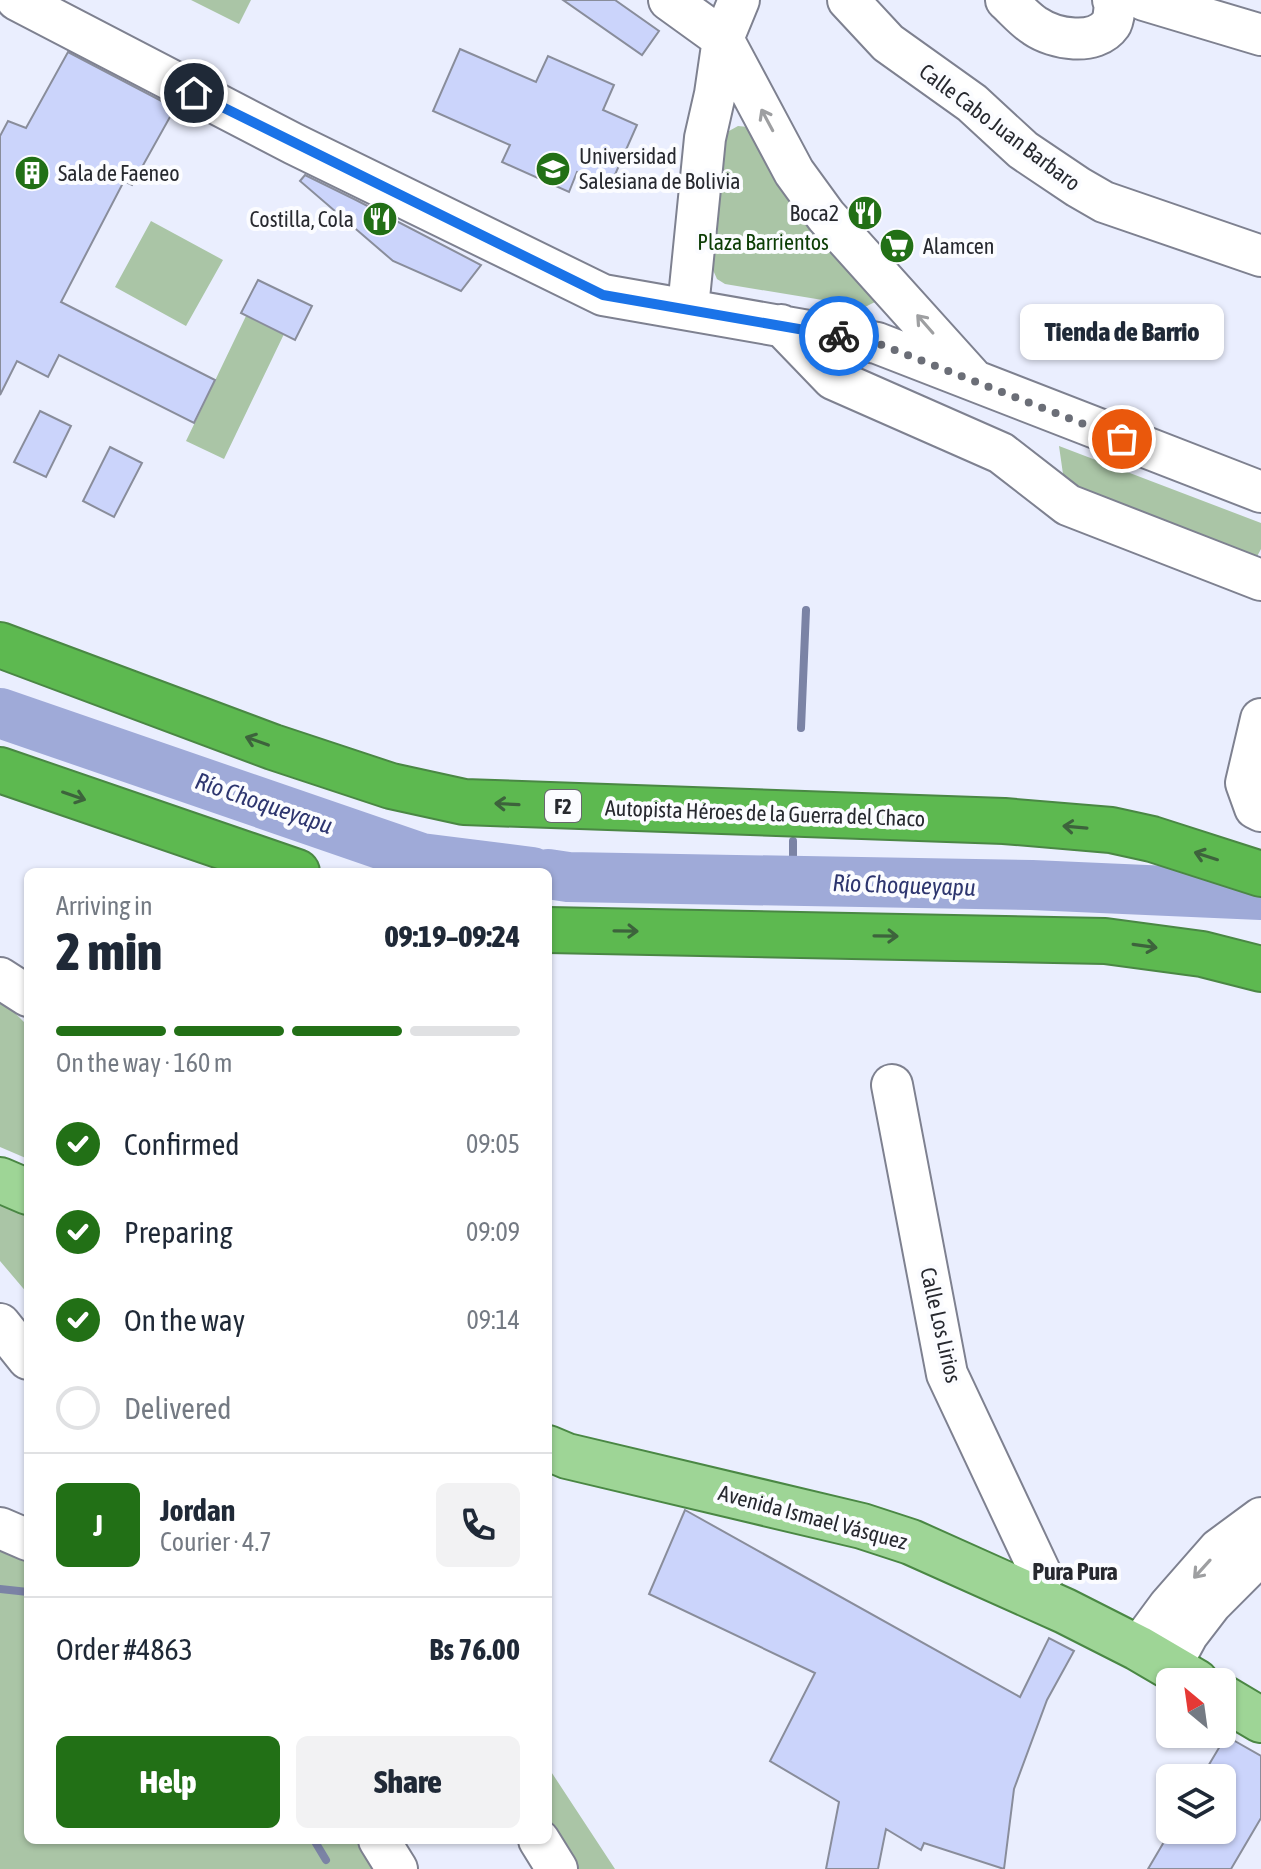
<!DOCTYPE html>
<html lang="en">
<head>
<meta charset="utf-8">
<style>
  body { margin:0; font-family:"Asap Condensed",sans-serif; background:#f2f2f3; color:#1f2937; height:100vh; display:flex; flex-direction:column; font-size:30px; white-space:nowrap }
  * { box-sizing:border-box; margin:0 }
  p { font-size:26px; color:#747a83 }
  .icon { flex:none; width:44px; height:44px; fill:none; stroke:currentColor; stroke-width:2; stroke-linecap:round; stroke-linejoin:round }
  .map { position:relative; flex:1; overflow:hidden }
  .panel { position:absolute; left:24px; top:868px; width:528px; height:976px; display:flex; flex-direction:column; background:#fff; border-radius:12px; box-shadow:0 2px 6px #0004 }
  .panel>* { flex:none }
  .needle { width:52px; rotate:331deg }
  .tools { position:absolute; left:1156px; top:1668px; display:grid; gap:16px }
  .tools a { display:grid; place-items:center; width:80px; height:80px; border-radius:12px; background:#fff; box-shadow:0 2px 6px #0004; font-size:40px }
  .pin { position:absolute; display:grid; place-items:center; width:68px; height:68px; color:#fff; margin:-34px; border:4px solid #fff; border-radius:50%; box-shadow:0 2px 8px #0007 }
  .courier { position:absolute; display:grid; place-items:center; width:80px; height:80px; margin:-40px; border:6px solid #1a73e8; border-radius:50%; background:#fff; color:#222; box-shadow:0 2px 10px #0007 }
  .bubble { position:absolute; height:56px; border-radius:12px; background:#fff; box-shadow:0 2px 6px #0004; font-size:26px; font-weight:800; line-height:56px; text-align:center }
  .head em { font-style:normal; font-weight:800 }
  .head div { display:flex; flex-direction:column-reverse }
  .head { display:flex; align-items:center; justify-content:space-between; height:136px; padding:0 32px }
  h1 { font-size:52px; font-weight:800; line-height:60px }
  .bar { display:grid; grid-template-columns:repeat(4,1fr); gap:12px 8px; align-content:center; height:96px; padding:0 32px }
  .bar i { height:10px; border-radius:6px; background:#e0e1e3 }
  .bar .active { background:#227016 }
  .bar p { grid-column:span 4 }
  .line { display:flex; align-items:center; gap:20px; padding:0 32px; border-top:2px solid #e0e1e3 }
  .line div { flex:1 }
  .round { display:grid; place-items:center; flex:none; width:84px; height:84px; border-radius:12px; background:#f2f2f3 }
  ol { padding:0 32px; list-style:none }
  li { display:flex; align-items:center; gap:24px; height:88px }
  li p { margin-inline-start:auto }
  li .icon { padding:8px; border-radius:50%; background:#227016; color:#fff; stroke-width:4 }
  li:last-child { color:#747a83 }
  li i { width:44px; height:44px; border:4px solid #e0e1e3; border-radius:50% }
  .primary-button { display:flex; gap:16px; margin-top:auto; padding:16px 32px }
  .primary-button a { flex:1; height:92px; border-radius:12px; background:#227016; color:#fff; font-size:32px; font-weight:800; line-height:92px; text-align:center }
  .primary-button a+a { background:#f2f2f3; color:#1f2937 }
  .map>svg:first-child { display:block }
</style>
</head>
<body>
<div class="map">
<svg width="1261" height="1869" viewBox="0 0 1261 1869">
  <rect width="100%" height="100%" fill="#eaeefe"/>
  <!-- green -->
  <path fill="#aac5a6" d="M191,0H251L239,24Z
    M738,126L748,127L876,296L875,302L865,307L725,284L717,279L713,270L725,140L729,131Z
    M151,221L223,260L186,326L115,287Z
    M246,316L284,334L224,459L186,441Z
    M1059,446L1261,523V549L1254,562L1099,505L1063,474Z
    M0,998L28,1026V1159L0,1147Z
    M0,1199L28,1211V1294L0,1261Z
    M0,1545L28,1556V1840H358L376,1869H0Z
    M548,1767L615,1869H575L548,1829Z"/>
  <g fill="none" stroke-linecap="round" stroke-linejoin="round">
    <!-- stream -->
    <path stroke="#7b83a5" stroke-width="8" d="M801,728L806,610
      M793,841V881
      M0,1589L28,1592
      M314,1840L326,1860"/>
    <!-- river -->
    <path stroke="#9faad8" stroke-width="50" d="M0,713L421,858L532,872
      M548,874L568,877L1032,885L1261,895"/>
  </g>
  <!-- building -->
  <path fill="#cbd4fb" stroke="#898d9b" stroke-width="2" d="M563,0H615L659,31L642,55Z
    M460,49L536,82L548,56L614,85L603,110L637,125L610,186L577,172L569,192L502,162L510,145L433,111Z
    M68,52L175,108L132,185L124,181L61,302L215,380L194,423L59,355L48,377L17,361L0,395V136L8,121L26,128Z
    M305,175L356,200L481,265L461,291L393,261L300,181Z
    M258,280L312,306L295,340L241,313Z
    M40,411L71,426L46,477L14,462Z
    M110,447L142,463L114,517L83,501Z
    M685,1510L1020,1697L1049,1638L1074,1651L1047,1700L1014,1789L1004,1869L924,1843L921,1850L886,1829L878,1869H826L839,1802L770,1761L815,1673L649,1594Z
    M1226,1736L1261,1756V1818L1231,1869H1148L1171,1830H1222V1778H1201Z"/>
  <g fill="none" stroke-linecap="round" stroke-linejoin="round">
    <defs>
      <path id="minor" d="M17,0L294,144L603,295L877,343L1261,492
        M669,0L723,39L794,172L826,216L971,377
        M848,0L888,43L972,103L1023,150L1078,187L1104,202L1261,256
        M1006,0C1015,8 1024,19 1035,26C1054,39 1095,47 1111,24C1114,20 1114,10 1115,5L1113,0
        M1144,0L1261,35
        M688,308L705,138L715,94L723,39L739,0
        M781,325L833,379L1001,453L1068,505L1261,580
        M1261,719L1246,783L1255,808L1261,811
        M0,978L28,996
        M892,1085L947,1374L1042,1576L1031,1596
        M0,1324L28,1359
        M0,1528L28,1540
        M1138,1648L1169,1606L1219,1549L1261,1518
        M1170,1667L1188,1634L1211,1604L1261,1554
        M379,1840L397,1869
        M539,1840L557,1869"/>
      <path id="major" d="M0,1180L28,1192
        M548,1448L567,1456L862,1526L911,1542L1065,1611L1138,1648L1196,1682
        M1222,1697L1261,1720"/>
      <path id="highway" d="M0,645L273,747L391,786L464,802L1004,821L1111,830L1152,839L1261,874
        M0,770L297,872
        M548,930L1105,941L1202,954L1261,969"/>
    </defs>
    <!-- minor casing -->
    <use href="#minor" stroke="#7e8190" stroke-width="44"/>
    <!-- major casing -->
    <use href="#major" stroke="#4a8744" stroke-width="48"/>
    <!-- highway casing -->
    <use href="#highway" stroke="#4a8744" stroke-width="48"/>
    <!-- minor -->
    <use href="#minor" stroke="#fff" stroke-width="40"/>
    <!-- major -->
    <use href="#major" stroke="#9ed596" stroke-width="44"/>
    <!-- highway -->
    <use href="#highway" stroke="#5db950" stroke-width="44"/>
  </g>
  <!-- one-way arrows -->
  <defs><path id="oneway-shaft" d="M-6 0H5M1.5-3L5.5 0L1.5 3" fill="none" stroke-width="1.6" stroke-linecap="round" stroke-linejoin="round" transform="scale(2)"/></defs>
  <g stroke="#9e9fa1">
    <use href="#oneway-shaft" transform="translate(767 120) rotate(-118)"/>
    <use href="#oneway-shaft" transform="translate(925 324) rotate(-131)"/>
    <use href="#oneway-shaft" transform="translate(1202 1569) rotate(132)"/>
  </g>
  <g stroke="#3d633c">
    <use href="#oneway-shaft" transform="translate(257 741) rotate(-160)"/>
    <use href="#oneway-shaft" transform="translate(74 796) rotate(19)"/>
    <use href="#oneway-shaft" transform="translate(507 804) rotate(-177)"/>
    <use href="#oneway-shaft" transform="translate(1075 827) rotate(-175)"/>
    <use href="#oneway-shaft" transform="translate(1206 856) rotate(-162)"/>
    <use href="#oneway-shaft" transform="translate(626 931) rotate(1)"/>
    <use href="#oneway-shaft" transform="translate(886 936) rotate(1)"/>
    <use href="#oneway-shaft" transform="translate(1145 946) rotate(8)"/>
  </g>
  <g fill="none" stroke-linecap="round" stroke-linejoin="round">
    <!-- done -->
    <path stroke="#6b6e77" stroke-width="8" stroke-dasharray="0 14.4" d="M839,336L877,343L1122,439"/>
    <!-- route -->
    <path stroke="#1a73e8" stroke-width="10" d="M194,93L603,295L839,336"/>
  </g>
  <!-- icons -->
  <defs>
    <symbol id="university-disc" viewBox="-11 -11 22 22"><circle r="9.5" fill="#227016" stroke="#fbfcff"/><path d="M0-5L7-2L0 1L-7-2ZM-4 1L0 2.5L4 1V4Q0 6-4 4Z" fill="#fff"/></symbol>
    <symbol id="building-disc" viewBox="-11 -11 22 22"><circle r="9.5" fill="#227016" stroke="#fbfcff"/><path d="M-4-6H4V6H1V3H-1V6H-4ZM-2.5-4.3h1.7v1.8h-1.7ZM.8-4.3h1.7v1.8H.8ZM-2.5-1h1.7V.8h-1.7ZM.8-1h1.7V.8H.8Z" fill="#fff"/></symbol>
    <symbol id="restaurant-disc" viewBox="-11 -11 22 22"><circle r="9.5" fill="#227016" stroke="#fbfcff"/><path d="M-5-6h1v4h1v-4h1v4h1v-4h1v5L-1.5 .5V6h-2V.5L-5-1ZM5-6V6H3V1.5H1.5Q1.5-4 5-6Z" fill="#fff"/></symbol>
    <symbol id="supermarket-disc" viewBox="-11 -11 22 22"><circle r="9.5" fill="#227016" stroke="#fbfcff"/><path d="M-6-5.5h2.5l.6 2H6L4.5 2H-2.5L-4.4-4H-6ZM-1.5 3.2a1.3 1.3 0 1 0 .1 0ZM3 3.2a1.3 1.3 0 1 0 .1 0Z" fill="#fff"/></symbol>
  </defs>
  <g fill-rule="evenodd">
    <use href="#university-disc" x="533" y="149" width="40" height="40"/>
    <use href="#building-disc" x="12" y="153" width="40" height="40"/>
    <use href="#restaurant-disc" x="845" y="193" width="40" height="40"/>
    <use href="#restaurant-disc" x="360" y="199" width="40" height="40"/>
    <use href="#supermarket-disc" x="877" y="226" width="40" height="40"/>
  </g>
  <g text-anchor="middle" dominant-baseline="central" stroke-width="8" stroke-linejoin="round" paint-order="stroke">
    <!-- shield labels -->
    <rect fill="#fbfcff" stroke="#67686d" stroke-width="2" x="545" y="790" width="36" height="32" rx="6"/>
    <g font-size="20" font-weight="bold" fill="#27292f">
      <text x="563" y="806">F2</text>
    </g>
    <!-- street labels -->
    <g font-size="22" fill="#27292f" stroke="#fbfcff">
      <text transform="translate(1000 127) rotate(37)">Calle Cabo Juan Barbaro</text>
      <text transform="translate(765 813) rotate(2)">Autopista Héroes de la Guerra del Chaco</text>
      <text transform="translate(941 1325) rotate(77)">Calle Los Lirios</text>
      <text transform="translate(813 1517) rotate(15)">Avenida Ismael Vásquez</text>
    </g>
    <!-- poi labels -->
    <g font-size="22" fill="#27292f" stroke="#fbfcff" text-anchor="start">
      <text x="579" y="156">Universidad<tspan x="579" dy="25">Salesiana de Bolivia</tspan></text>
      <text x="58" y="173">Sala de Faeneo</text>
      <text x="839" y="213" text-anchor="end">Boca2</text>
      <text x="354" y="219" text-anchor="end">Costilla, Cola</text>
      <text x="923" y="246">Alamcen</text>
    </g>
    <!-- park labels -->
    <g font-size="22" fill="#0c3d05" stroke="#fbfcff">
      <text x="763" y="242">Plaza Barrientos</text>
    </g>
    <!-- water labels -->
    <g font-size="24" font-style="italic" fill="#2e366f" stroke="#fbfcff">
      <text transform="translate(264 803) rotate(19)">Río Choqueyapu</text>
      <text transform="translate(904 885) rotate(2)">Río Choqueyapu</text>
    </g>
    <!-- neighbourhood labels -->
    <g font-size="24" font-weight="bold" fill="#27292f" stroke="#fbfcff">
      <text x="1075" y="1571">Pura Pura</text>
    </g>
  </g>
</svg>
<div class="tools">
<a><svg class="needle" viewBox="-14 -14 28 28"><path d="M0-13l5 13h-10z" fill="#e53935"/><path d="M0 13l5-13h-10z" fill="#747a83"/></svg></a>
<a><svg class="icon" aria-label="layers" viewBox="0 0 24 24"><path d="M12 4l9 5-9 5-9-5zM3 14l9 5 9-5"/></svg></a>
</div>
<div class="pin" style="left:1122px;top:439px;background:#ea580c"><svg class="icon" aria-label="bag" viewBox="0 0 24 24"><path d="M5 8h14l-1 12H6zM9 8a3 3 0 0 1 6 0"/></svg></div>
<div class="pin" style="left:194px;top:93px;background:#1f2937"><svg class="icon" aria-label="home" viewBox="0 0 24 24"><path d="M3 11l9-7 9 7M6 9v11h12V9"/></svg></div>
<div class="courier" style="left:839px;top:336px"><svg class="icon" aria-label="bike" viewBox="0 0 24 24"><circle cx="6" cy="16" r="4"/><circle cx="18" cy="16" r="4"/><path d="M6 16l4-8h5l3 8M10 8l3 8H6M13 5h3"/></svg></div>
<div class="bubble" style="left:1020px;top:304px;width:204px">Tienda de Barrio</div>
<section class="panel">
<div class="head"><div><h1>2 min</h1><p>Arriving in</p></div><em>09:19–09:24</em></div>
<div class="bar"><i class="active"></i><i class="active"></i><i class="active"></i><i></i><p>On the way · 160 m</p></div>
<ol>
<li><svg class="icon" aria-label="check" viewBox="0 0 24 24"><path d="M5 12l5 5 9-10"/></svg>Confirmed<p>09:05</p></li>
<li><svg class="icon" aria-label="check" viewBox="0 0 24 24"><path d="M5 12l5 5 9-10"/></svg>Preparing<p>09:09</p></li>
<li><svg class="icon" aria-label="check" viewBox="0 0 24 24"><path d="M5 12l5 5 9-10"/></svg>On the way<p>09:14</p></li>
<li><i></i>Delivered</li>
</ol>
<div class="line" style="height:144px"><b class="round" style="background:#227016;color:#fff">J</b><div><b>Jordan</b><p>Courier · 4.7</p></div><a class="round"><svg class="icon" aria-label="phone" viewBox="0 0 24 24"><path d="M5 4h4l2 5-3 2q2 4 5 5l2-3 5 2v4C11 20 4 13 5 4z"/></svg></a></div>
<div class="line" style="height:104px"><div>Order #4863</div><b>Bs 76.00</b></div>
<div class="primary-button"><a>Help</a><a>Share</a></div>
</section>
</div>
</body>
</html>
